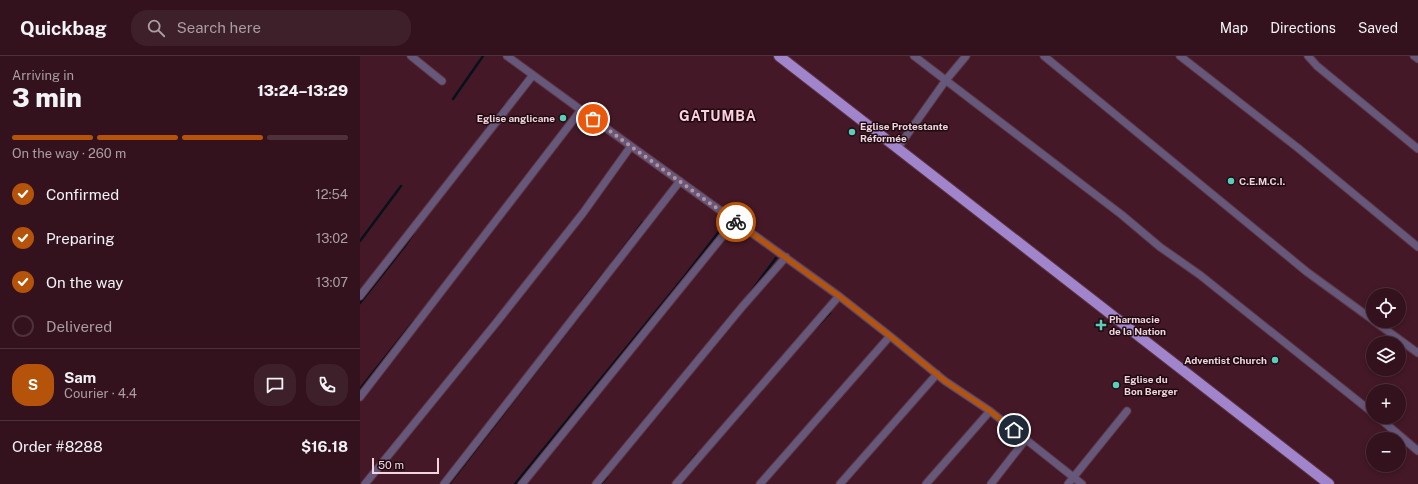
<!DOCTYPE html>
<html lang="en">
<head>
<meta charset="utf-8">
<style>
  body { margin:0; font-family:"Public Sans",sans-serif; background:#3e202a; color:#f1f3f6; height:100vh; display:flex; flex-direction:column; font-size:15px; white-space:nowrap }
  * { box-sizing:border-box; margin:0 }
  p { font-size:13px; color:#a99ea4 }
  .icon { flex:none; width:22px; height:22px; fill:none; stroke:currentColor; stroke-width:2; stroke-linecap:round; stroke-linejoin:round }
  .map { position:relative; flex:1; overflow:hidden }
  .panel { display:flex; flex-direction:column; background:#33121d; width:360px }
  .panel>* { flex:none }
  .tools { position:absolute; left:1006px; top:232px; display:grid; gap:8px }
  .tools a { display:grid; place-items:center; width:40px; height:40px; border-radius:50%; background:#33121d; box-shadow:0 2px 6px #0003,0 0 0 1px #4e323b; font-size:20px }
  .scale { position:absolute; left:12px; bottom:10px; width:67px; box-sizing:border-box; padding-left:4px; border:2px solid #f2d4dc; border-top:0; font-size:11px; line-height:14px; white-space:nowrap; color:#f2d4dc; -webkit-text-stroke:3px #1e0b11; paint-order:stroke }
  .pin { position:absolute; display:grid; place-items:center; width:34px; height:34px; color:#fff; margin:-17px; border:2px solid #fff; border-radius:50%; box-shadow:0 1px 4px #0007 }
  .courier { position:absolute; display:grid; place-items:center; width:40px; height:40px; margin:-20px; border:3px solid #b45309; border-radius:50%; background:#fff; color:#222; box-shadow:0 1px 5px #0007 }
  .head em { font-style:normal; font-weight:800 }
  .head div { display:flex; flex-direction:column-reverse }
  .head { display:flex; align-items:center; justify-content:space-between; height:68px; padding:0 12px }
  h1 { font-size:26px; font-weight:800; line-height:30px }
  .bar { display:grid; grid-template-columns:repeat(4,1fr); gap:6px 4px; align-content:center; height:48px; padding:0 12px }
  .bar i { height:5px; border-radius:3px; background:#4e323b }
  .bar .current { background:#b45309 }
  .bar p { grid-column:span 4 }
  .line { display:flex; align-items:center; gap:10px; padding:0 12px; border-top:1px solid #4e323b }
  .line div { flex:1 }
  .round { display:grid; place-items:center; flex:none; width:42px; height:42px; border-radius:16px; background:#3e202a }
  ol { padding:0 12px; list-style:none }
  li { display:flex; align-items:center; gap:12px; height:44px }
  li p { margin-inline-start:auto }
  li .icon { padding:4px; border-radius:50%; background:#b45309; color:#fff; stroke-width:4 }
  li:last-child { color:#a99ea4 }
  li i { width:22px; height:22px; border:2px solid #4e323b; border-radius:50% }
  header { display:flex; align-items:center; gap:24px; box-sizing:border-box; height:56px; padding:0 20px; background:#33121d; border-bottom:1px solid #4e323b }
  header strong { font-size:19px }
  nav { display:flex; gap:22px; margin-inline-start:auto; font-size:14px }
  .search { width:280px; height:36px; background:#3e202a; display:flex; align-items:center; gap:10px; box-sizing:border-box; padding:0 14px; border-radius:16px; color:#a99ea4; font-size:15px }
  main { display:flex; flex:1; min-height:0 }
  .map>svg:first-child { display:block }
</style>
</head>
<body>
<header>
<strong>Quickbag</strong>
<div class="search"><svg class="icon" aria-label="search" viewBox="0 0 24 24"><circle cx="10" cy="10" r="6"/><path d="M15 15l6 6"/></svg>Search here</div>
<nav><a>Map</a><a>Directions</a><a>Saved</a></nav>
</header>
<main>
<section class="panel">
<div class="head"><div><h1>3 min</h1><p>Arriving in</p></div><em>13:24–13:29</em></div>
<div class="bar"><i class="current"></i><i class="current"></i><i class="current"></i><i></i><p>On the way · 260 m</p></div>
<ol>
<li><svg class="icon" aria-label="check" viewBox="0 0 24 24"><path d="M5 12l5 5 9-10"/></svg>Confirmed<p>12:54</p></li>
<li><svg class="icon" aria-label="check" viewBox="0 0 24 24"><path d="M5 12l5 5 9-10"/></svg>Preparing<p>13:02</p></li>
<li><svg class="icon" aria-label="check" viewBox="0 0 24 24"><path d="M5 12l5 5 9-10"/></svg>On the way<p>13:07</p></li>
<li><i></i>Delivered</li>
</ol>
<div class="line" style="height:72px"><b class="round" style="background:#b45309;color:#fff">S</b><div><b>Sam</b><p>Courier · 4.4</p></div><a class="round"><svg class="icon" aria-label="chat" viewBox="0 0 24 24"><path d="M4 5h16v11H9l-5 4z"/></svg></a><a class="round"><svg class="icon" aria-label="phone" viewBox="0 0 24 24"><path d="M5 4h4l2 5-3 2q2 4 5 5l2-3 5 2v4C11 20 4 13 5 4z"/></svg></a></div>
<div class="line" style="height:52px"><div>Order #8288</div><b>$16.18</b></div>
</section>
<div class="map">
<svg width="1058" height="428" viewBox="0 0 1058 428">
  <rect width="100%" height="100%" fill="#441827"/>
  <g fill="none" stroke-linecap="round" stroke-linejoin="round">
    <!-- stream -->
    <path stroke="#06121b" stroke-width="2.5" d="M153,39L165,24
      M93,43L123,0
      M128,71L145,49
      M0,185L41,130
      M252,207L283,166
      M390,237L416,202
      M221,246L244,217
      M0,247L44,191L53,178
      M451,277L470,257
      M0,333L54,265
      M322,416L337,398
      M89,428L222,256
      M155,428L324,221L368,164
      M241,428L247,421"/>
    <defs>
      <path id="minor" d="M51,0L82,25
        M147,0L221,54L479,240L530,280L585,325L630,355L722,428
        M554,0L762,159L800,191L840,219L1013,357
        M684,0L947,216L1013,264
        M820,0L938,92L1058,191
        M948,0L957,10L1058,93
        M1054,0L1058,3
        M537,93L586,24L606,0
        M0,240L173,19
        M1014,265L1058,297
        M0,341L221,54
        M1018,361L1058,395
        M5,428L136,267L223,157L271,90
        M84,428L320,125
        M162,428L375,165
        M236,428L382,251L426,201
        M316,428L479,240
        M400,428L530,280
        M480,428L577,318
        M566,428L630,355
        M631,428L666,383
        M708,428L767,355"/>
      <path id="primary" d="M419,0L969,428"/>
    </defs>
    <!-- minor casing -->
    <use href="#minor" stroke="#603644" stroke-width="9"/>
    <!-- primary casing -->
    <use href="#primary" stroke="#603644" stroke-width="12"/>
    <!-- minor -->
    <use href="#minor" stroke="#65587b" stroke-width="7"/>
    <!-- primary -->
    <use href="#primary" stroke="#a085cd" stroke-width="10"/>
  </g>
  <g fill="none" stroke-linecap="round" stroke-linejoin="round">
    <!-- done -->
    <path stroke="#b5929d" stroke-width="4" stroke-dasharray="0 7.2" d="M233,63L376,166"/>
    <!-- route -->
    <path stroke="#b45309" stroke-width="5" d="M376,166L479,240L530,280L585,325L630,355L654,374"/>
  </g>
  <!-- markers -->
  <g fill="#5bcebb" stroke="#1e0b11" stroke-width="1.5">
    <circle cx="203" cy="62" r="4"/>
    <circle cx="492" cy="76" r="4"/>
    <circle cx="871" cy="125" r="4"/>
    <path d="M739 263h4v4h4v4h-4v4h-4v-4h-4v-4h4z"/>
    <circle cx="915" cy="304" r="4"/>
    <circle cx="756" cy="329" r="4"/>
  </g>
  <g text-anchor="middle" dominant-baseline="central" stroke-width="3" stroke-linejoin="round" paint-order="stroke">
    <!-- poi labels -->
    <g font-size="10" font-weight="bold" fill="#f2d4dc" stroke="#1e0b11" text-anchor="start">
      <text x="195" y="62" text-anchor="end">Eglise anglicane</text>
      <text x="500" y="70">Eglise Protestante<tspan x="500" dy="12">Réformée</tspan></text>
      <text x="879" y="125">C.E.M.C.I.</text>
      <text x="749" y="263">Pharmacie<tspan x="749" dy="12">de la Nation</tspan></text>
      <text x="907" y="304" text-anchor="end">Adventist Church</text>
      <text x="764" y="323">Eglise du<tspan x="764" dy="12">Bon Berger</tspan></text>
    </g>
    <!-- district labels -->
    <g font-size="14" font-weight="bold" letter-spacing="1" fill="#fecfdc" stroke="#1e0b11">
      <text x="358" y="60">GATUMBA</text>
    </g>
  </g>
</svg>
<div class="tools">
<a><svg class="icon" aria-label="locate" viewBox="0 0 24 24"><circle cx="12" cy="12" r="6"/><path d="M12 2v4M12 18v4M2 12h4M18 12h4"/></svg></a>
<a><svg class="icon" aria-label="layers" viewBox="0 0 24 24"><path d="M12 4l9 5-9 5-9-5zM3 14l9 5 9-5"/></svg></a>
<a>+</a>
<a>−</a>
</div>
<div class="scale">50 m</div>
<div class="pin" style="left:233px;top:63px;background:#ea580c"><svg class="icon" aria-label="bag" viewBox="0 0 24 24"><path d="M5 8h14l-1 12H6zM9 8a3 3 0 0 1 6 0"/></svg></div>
<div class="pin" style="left:654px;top:374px;background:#1f2937"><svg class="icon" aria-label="home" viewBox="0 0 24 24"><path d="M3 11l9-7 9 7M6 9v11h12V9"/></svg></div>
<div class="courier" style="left:376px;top:166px"><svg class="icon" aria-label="bike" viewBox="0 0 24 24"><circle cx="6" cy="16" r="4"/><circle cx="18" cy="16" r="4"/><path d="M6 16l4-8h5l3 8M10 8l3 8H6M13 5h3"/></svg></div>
</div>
</main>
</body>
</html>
